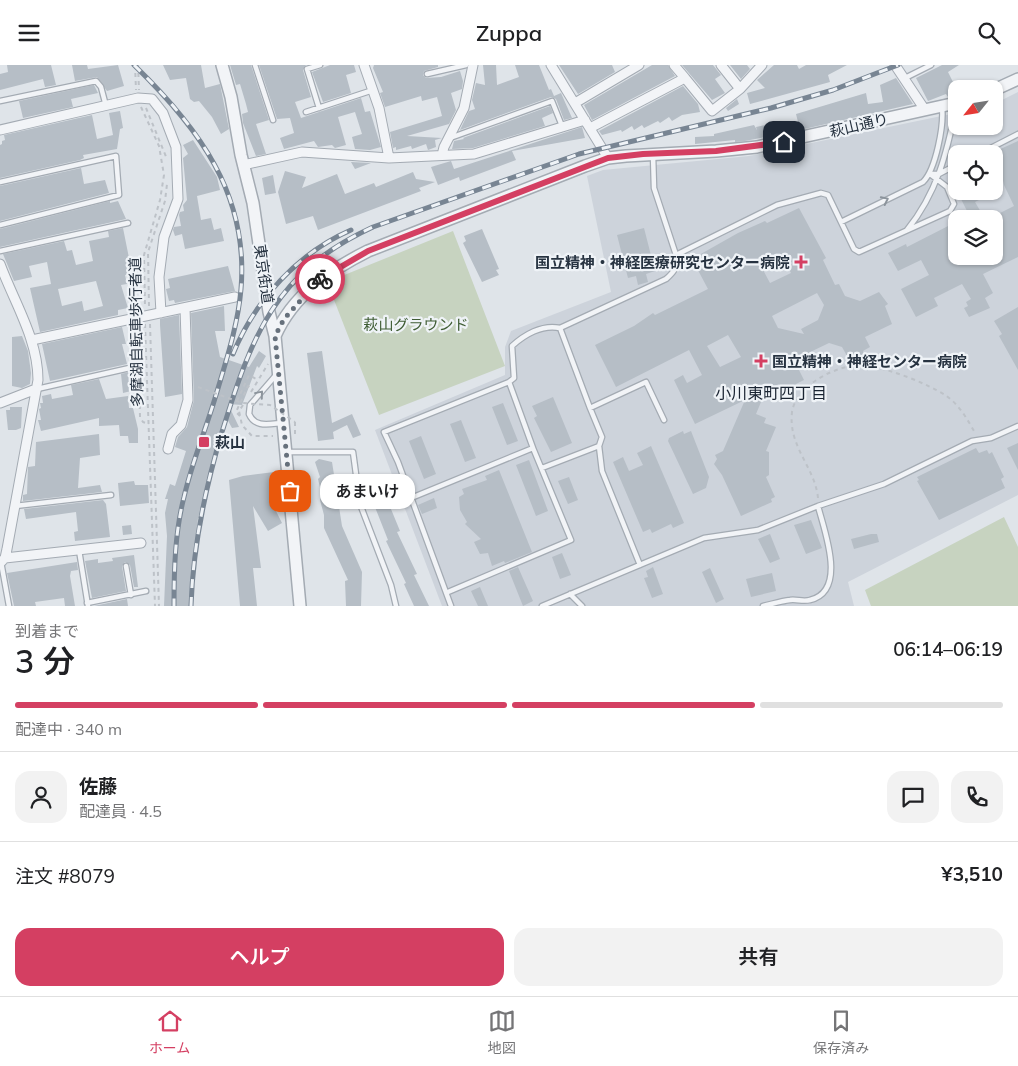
<!DOCTYPE html>
<html lang="ja">
<head>
<meta charset="utf-8">
<style>
  body { margin:0; font-family:Mulish,"Noto Sans JP",sans-serif; background:#f2f2f2; color:#202124; height:100vh; display:flex; flex-direction:column; font-size:19px; white-space:nowrap }
  * { box-sizing:border-box; margin:0 }
  p { font-size:16px; color:#757577 }
  .icon { flex:none; width:28px; height:28px; fill:none; stroke:currentColor; stroke-width:2; stroke-linecap:round; stroke-linejoin:round }
  .map { position:relative; height:541px; overflow:hidden }
  .drawer { display:flex; flex-direction:column; background:#fff; flex:1 }
  .drawer>* { flex:none }
  .needle { width:32px; rotate:240deg }
  .tools { position:absolute; left:948px; top:15px; display:grid; gap:10px }
  .tools a { display:grid; place-items:center; width:55px; height:55px; border-radius:10px; background:#fff; box-shadow:0 1px 4px #0004; font-size:25px }
  .pin { position:absolute; display:grid; place-items:center; width:42px; height:42px; color:#fff; margin:-21px; border-radius:10px; box-shadow:0 2px 8px #0006 }
  .courier { position:absolute; display:grid; place-items:center; width:50px; height:50px; margin:-25px; border:4px solid #d43f62; border-radius:50%; background:#fff; color:#222; box-shadow:0 1px 6px #0007 }
  .bubble { position:absolute; height:35px; border-radius:15px; background:#fff; box-shadow:0 1px 4px #0004; font-size:16px; font-weight:600; line-height:35px; text-align:center }
  .summary em { font-style:normal; font-weight:600 }
  .summary div { display:flex; flex-direction:column-reverse }
  .summary { display:flex; align-items:center; justify-content:space-between; height:85px; padding:0 15px }
  h1 { font-size:32px; font-weight:600; line-height:38px }
  .bar { display:grid; grid-template-columns:repeat(4,1fr); gap:8px 5px; align-content:center; height:60px; padding:0 15px }
  .bar i { height:6px; border-radius:4px; background:#e0e0e0 }
  .bar .selected { background:#d43f62 }
  .bar p { grid-column:span 4 }
  .line { display:flex; align-items:center; gap:12px; padding:0 15px; border-top:1px solid #e0e0e0 }
  .line div { flex:1 }
  .round { display:grid; place-items:center; flex:none; width:52px; height:52px; border-radius:15px; background:#f2f2f2 }
  .action { display:flex; gap:10px; margin-top:auto; padding:10px 15px }
  .action a { flex:1; height:58px; border-radius:15px; background:#d43f62; color:#fff; font-size:20px; font-weight:600; line-height:58px; text-align:center }
  .action a+a { background:#f2f2f2; color:#202124 }
  header { display:flex; justify-content:space-between; align-items:center; height:65px; padding:0 15px; background:#fff; font-size:22px; font-weight:600 }
  .tab-bar { display:flex; justify-content:space-around; align-items:center; height:70px; border-top:1px solid #e0e0e0; background:#fff; font-size:14px; color:#757577 }
  .tab-bar a { display:grid; justify-items:center; gap:2px }
  .tab-bar .selected { color:#d43f62 }
  .map>svg:first-child { display:block }
</style>
</head>
<body>
<header><svg class="icon" aria-label="menu" viewBox="0 0 24 24"><path d="M4 6h16M4 12h16M4 18h16"/></svg>Zuppa<svg class="icon" aria-label="search" viewBox="0 0 24 24"><circle cx="10" cy="10" r="6"/><path d="M15 15l6 6"/></svg></header>
<div class="map">
<svg width="1018" height="541" viewBox="0 0 1018 541">
  <rect width="100%" height="100%" fill="#dfe4e9"/>
  <!-- built -->
  <path fill="#cdd3db" fill-rule="evenodd" d="M1018,27V430L848,517L854,541H442L375,365L505,310V282L511,266L611,227L587,111L603,105L749,91L956,48V61H994V39ZM956,89H994V126H956ZM956,154H994V191H956Z"/>
  <!-- green -->
  <path fill="#c7d3c0" d="M453,166L505,301L379,350L327,217Z
    M1004,452L1018,482V541H871L865,525Z"/>
  <!-- building -->
  <path fill="#b6bec6" fill-rule="evenodd" d="M7,0H51L56,20L45,22L43,14L0,25V9L8,7Z
    M72,0H87L88,4L118,0L124,21L107,26L97,12L75,16Z
    M163,0H201L205,23L220,19L229,64L221,69L212,52L199,36L194,37L190,34L186,13L170,15Z
    M230,0H251L269,55L256,59L266,89L256,91L243,58L242,49L248,47L246,39L240,19L236,20Z
    M259,0H306L303,5L311,32L295,37L301,53L361,33L365,47L370,46L381,82L370,85L355,84L352,72L362,69L355,47L338,52L346,80L335,83L332,80L318,82L314,76L284,84L280,73L294,68L290,53L277,54Z
    M330,0H354L356,7L346,10L351,28L323,37L312,7Z
    M374,0H438V2L424,6L423,10L426,13L441,12L460,6L463,16L462,24L451,28L456,45L449,59L407,71L442,73L435,75L436,82L428,85L426,79L412,84L411,81L396,85V82L393,83L390,67L442,51L437,32L422,36L421,31L385,42L380,28L383,27L373,3Z
    M483,0H496L497,20L519,12L515,0H539L549,25L551,24L554,31L561,28L572,53L564,55L556,34L551,32L460,65L469,46L475,44L472,35L476,18L485,20Z
    M559,0H612L615,7L578,29Z
    M652,0H668L675,11L592,55L584,40Z
    M682,0H713L721,10L715,14L725,28L712,35Z
    M730,0H747L750,4L741,14Z
    M774,0H797L799,4L806,0H847L828,10L830,17L750,39L747,28L765,23L757,15Z
    M942,0H959L948,7L956,23V29L948,32L946,29L928,36L916,13Z
    M896,13L913,39L800,65L796,49L866,28L868,39L883,37L880,20Z
    M94,20L98,28L71,34L73,42L23,53L19,36Z
    M683,21L698,39L700,47L682,50L672,56L669,52L660,58L658,56L644,63L642,60L634,65L632,61L622,67L621,65L602,70L599,66Z
    M737,34L739,39L728,46L726,43Z
    M550,41L553,48L542,53L545,61L473,83L452,84L454,76L464,74L463,73Z
    M120,46L123,63L120,64L117,84L83,90L84,93L80,95L0,113V80L2,79V76L5,75L4,70L92,50L97,74L113,70L109,48Z
    M779,57L781,69L745,76L735,77V75L695,79V72L714,71V69L754,60L757,65L756,62Z
    M582,62L585,73L512,86L516,95L460,116L459,112L438,120L431,102L451,96L454,104Z
    M193,75L217,112L220,125L197,131L201,155L211,153L214,165L221,163L224,176L185,184L182,169L175,171L173,165L174,162L181,161L179,150L180,147L184,146L183,140L187,135L183,93L188,89L183,80Z
    M1018,76V192L983,209L993,228L985,233L990,243L969,252L964,243L968,241L966,237L971,234L962,219L934,233L938,241L916,252L901,224L929,210L921,195L898,206L888,188L906,179L907,182L956,157V191H963L965,195L972,191H994V151L1014,141L1004,120L1001,107L994,111V87Z
    M351,97L371,98L355,104Z
    M81,103L84,119L105,115L109,128L0,156V121Z
    M285,106L306,112L302,123L337,109L345,129L374,118L376,122L413,107L416,114L435,117L419,123L421,126L318,165L313,151L286,159L278,127Z
    M273,110L276,128L265,130L262,113Z
    M957,126H997L975,137L985,154H971Z
    M110,136V138L118,136L126,154L0,182V164Z
    M799,143L826,193L823,195L835,220L839,219L845,231L860,236L879,227L888,239L885,241L892,259L865,272L870,282L863,286L865,291L851,298L842,282L829,278L804,290L799,305L804,315L796,319L798,323L785,330L779,319L766,325L756,349L766,353L764,358L776,362L766,386L769,387V410L766,412L775,432L771,434L772,437L741,451L722,410L714,399L717,394L715,390L723,386L745,335L695,359L674,315L683,310L687,318L702,310L689,285L616,322L595,280L634,261L653,248L655,250L708,224L692,194L738,168L765,156L767,158ZM781,190L791,208L770,218L761,201ZM817,228L824,240L818,255L801,264L804,269L778,263L772,251ZM728,270L741,292L720,302L707,281Z
    M123,163L129,193L126,194L129,209L125,210L127,219L121,220L128,243L118,245V250L40,267L30,223L51,219L47,197L29,201L32,212L14,216L3,189L64,176L67,186L72,185L76,200L93,196L89,176L109,172L108,166ZM96,216L103,241L84,246L82,236L62,241L58,224Z
    M644,163L655,206L646,209L648,217L638,220L636,211L628,213L617,170Z
    M482,164L499,204L496,205L499,210L482,217L463,178L466,176L464,171Z
    M228,201L235,226L175,238L174,235L169,236L166,224L170,223L168,214Z
    M224,241L225,266H215L220,292L249,302L259,286L266,291L259,303L257,301L242,340L228,339L239,362L232,363L226,352L207,418L200,453H198L189,541H164L167,471L165,448L168,434H165L170,419L175,421L186,386L175,382L178,372L187,362L194,335L191,248Z
    M1018,242V305L999,271L1002,269L994,256Z
    M179,250L182,329L165,332L160,260V254Z
    M122,262L126,279H122L127,299L50,316L42,279Z
    M22,271L28,286L31,308L30,319L22,323L12,321V272Z
    M322,286L332,358L352,349L361,370L353,373L347,360L333,367L334,374L318,376L307,288Z
    M129,307L132,308L135,325L123,328L121,309Z
    M99,314L106,334L128,331L129,343H133L138,364V378H129L128,371H120L119,360L99,361V353L41,366L38,355H41L39,344L41,343L40,338H43L42,331L51,329L52,334L73,330L71,320Z
    M553,332L572,378L551,387L534,353L537,351L532,341Z
    M503,338L518,376L507,380L492,342Z
    M10,342H22L21,363L16,365H8L6,345H10Z
    M461,355L476,393L465,397L450,359Z
    M683,366L684,369L691,366L709,412L706,423L693,429L668,376L669,373Z
    M99,369L100,390L80,393L78,423L100,420L102,427L23,436V430L27,429L28,402L35,401L36,377Z
    M421,371L436,409L424,414L409,376Z
    M1018,378V405L1007,383Z
    M651,381L684,458L673,463L671,459L652,468L650,464L643,467L613,397L623,392L629,406L643,400L637,388Z
    M976,383L979,388L987,385L989,389L992,387L1004,412L1001,414L1005,423L939,455L917,416L919,415L917,412Z
    M319,394L332,397L342,461L362,507L361,541H346L345,516L348,515L324,463V450L320,435L322,431L318,414L320,412L315,397Z
    M529,395L548,446L536,451L516,400Z
    M499,405L532,487L505,498L504,496L492,501L488,488L480,489L474,477L481,474L465,459L467,457L460,445L459,432L464,429L462,424L487,415L485,411Z
    M274,407L279,444H275L282,458L268,466L253,441L261,503H253L257,541H240L229,415L243,411Z
    M569,412L578,435L568,439L558,416Z
    M134,416L135,420H148L149,438L120,441L118,418Z
    M384,427L400,466L397,467L417,509L414,510L429,541H414L404,519L406,518L386,476L388,475L371,432Z
    M434,433L437,443L422,449L418,440Z
    M103,435L106,439L110,472L75,476L74,467L78,466L76,447L26,454L24,444Z
    M811,455L822,483L806,489L794,460Z
    M131,460L132,469L123,470L122,461Z
    M770,469L780,494L770,498L758,474Z
    M871,469H877L879,477L854,484L851,474Z
    M562,488L571,510L560,514L552,492Z
    M134,490L138,522H134L130,500L125,497L122,501L126,526L92,533L85,496L98,494V498L113,496L112,493Z
    M77,497L78,505L71,506L70,511L75,541H65L64,533L35,537L36,541H14L7,508Z
    M518,502L533,536L523,541L509,506Z
    M653,502L663,529L652,533L644,513L648,512L646,506Z
    M710,503L724,534L716,538L702,507Z
    M772,508L776,526L751,532L746,514Z
    M480,522L488,541H478L471,526Z
    M127,534L128,541H94Z"/>
  <g fill="none" stroke-linecap="round" stroke-linejoin="round">
    <defs>
      <path id="service" d="M255,0L273,55
        M427,9L466,0
        M905,13L931,0
        M0,36L96,16L101,22L106,41
        M319,43L307,4L320,0
        M306,47L373,25
        M450,73L552,36L562,61
        M979,89L1018,69
        M930,109H939L956,100
        M0,117L116,91L119,130L0,160
        M841,157L923,117C936,104 944,60 942,42
        M907,165C937,128 947,88 956,42
        M0,186L128,158
        M676,190L777,140L821,128L828,130L854,184L859,187L950,146L954,139L947,122L930,109
        M560,263L590,343L646,317L664,355
        M276,310L250,340L249,349C255,363 269,359 282,358
        M509,317L533,383
        M37,324L134,302L132,255
        M599,381L602,406L640,500
        M287,387H353L360,439L391,520L396,541
        M542,403L599,381L602,372L590,343
        M411,433L533,383L571,475L448,527
        M15,441L111,430
        M79,485L88,541
        M1,497L9,541
        M126,501L131,530
        M570,529L582,541
        M87,538L146,526
        M451,541L398,397L384,367L509,317L514,313L512,281C524,270 542,259 560,263L666,214C674,207 677,203 677,193L654,123L653,90
        M542,541L704,473L758,465L818,441L884,419L972,376L991,373L1018,361
        M763,541C772,539 781,536 790,535C797,534 803,537 810,535C848,526 824,465 818,441"/>
      <path id="minor" d="M364,0L379,43L389,93
        M551,0L608,93
        M721,0L740,24L762,0
        M895,0L925,45
        M685,13L712,46L740,24
        M575,38L639,0
        M590,63L685,13L674,0
        M0,65L138,33L152,34L163,48L176,82L178,134L164,172L159,212L161,248
        M442,90L444,82L464,43L473,0
        M243,100L302,87L389,93L474,89L585,55
        M0,199C14,237 38,274 38,315L7,484L5,493L0,498
        M32,275L235,232
        M0,338L36,324
        M168,384L172,369L181,360L188,335L185,243
        M5,493L141,478"/>
      <path id="tertiary" d="M222,0L231,32L241,90L253,138L269,247L275,271L300,541
        M994,25L1018,14
        M275,271C293,230 330,205 368,186L585,101L608,93L626,91L716,86L757,82L956,38"/>
    </defs>
    <!-- service casing -->
    <use href="#service" stroke="#a4abb3" stroke-width="7"/>
    <!-- minor casing -->
    <use href="#minor" stroke="#a4abb3" stroke-width="11"/>
    <!-- tertiary casing -->
    <use href="#tertiary" stroke="#a4abb3" stroke-width="14"/>
    <!-- path -->
    <path stroke="#bdc2c8" stroke-width="2" stroke-dasharray="4 4" stroke-linecap="butt" d="M135,0L136,25
      M138,0L139,25
      M141,42L159,81L164,110L160,135L144,190L145,242
      M146,43L167,94
      M149,241L148,187L165,136L167,119
      M145,259L155,541
      M150,259L159,541
      M139,308L140,352L143,357L149,359
      M251,327L268,299
      M217,335L219,330
      M237,336L249,310L258,315
      M243,340L239,346L242,360L252,371H273
      M240,351L236,347L248,321L252,325
      M295,357V370
      M818,433C815,402 788,382 792,347C796,319 844,295 870,301C892,305 926,318 945,330C958,338 968,355 975,368"/>
    <!-- service -->
    <use href="#service" stroke="#f2f4f7" stroke-width="4.5"/>
    <!-- minor -->
    <use href="#minor" stroke="#f2f4f7" stroke-width="9"/>
    <!-- tertiary -->
    <use href="#tertiary" stroke="#f2f4f7" stroke-width="11"/>
    <defs>
      <path id="rail" d="M134,0C198,62 249,129 241,224C238,260 226,296 216,330C206,364 192,397 184,432C175,467 174,504 174,541
        M233,289C255,235 298,188 351,165
        M191,541C193,480 205,424 222,367C252,270 275,207 373,162L579,89L771,43L833,25L898,0"/>
    </defs>
    <!-- rail casing -->
    <use href="#rail" stroke="#788593" stroke-width="5"/>
    <!-- rail -->
    <use href="#rail" stroke="#eff3f7" stroke-width="3" stroke-dasharray="9" stroke-linecap="butt"/>
    <!-- path-bridge -->
    <path stroke="#bdc2c8" stroke-width="2" stroke-dasharray="4 4" stroke-linecap="butt" d="M198,322L242,338L270,340L295,357"/>
  </g>
  <!-- one-way arrows -->
  <defs><path id="oneway-chevron" d="M-2-3.5L2.5 0L-2 3.5" fill="none" stroke-width="1.6" stroke-linecap="round" stroke-linejoin="round" transform="scale(1.25)"/></defs>
  <g stroke="#8c949c">
    <use href="#oneway-chevron" transform="translate(885 135) rotate(-26)"/>
    <use href="#oneway-chevron" transform="translate(260 329) rotate(-50)"/>
  </g>
  <g fill="none" stroke-linecap="round" stroke-linejoin="round">
    <!-- done -->
    <path stroke="#67717c" stroke-width="5" stroke-dasharray="0 9" d="M290,426L275,271L284,254L320,214"/>
    <!-- route -->
    <path stroke="#d43f62" stroke-width="6" d="M320,214L368,186L608,93L643,89L716,86L784,77"/>
  </g>
  <!-- markers -->
  <g fill="#d43f62" stroke="#eff3f7" stroke-width="2">
    <path d="M798.5 189.5h5v5h5v5h-5v5h-5v-5h-5v-5h5z"/>
    <path d="M758.5 288.5h5v5h5v5h-5v5h-5v-5h-5v-5h5z"/>
    <rect x="198" y="371" width="12" height="12" rx="2.5"/>
  </g>
  <g text-anchor="middle" dominant-baseline="central" stroke-width="4.5" stroke-linejoin="round" paint-order="stroke">
    <!-- street labels -->
    <g font-size="15" fill="#273341" stroke="#eff3f7">
      <text transform="translate(859 60) rotate(-13)">萩山通り</text>
      <text transform="translate(264 209) rotate(82)">東京街道</text>
      <text transform="translate(136 267) rotate(-91)">多摩湖自転車歩行者道</text>
    </g>
    <!-- poi labels -->
    <g font-size="15" font-weight="bold" fill="#273341" stroke="#eff3f7" text-anchor="start">
      <text x="790" y="197" text-anchor="end">国立精神・神経医療研究センター病院</text>
      <text x="772" y="296">国立精神・神経センター病院</text>
      <text x="215" y="377">萩山</text>
    </g>
    <!-- park labels -->
    <g font-size="15" fill="#3f5d34" stroke="#eff3f7">
      <text x="416" y="259">萩山グラウンド</text>
    </g>
    <!-- neighbourhood labels -->
    <g font-size="16" fill="#1a2432" stroke="#eff3f7">
      <text x="771" y="328">小川東町四丁目</text>
    </g>
  </g>
</svg>
<div class="tools">
<a><svg class="needle" viewBox="-14 -14 28 28"><path d="M0-13l5 13h-10z" fill="#e53935"/><path d="M0 13l5-13h-10z" fill="#757577"/></svg></a>
<a><svg class="icon" aria-label="locate" viewBox="0 0 24 24"><circle cx="12" cy="12" r="6"/><path d="M12 2v4M12 18v4M2 12h4M18 12h4"/></svg></a>
<a><svg class="icon" aria-label="layers" viewBox="0 0 24 24"><path d="M12 4l9 5-9 5-9-5zM3 14l9 5 9-5"/></svg></a>
</div>
<div class="pin" style="left:290px;top:426px;background:#ea580c"><svg class="icon" aria-label="bag" viewBox="0 0 24 24"><path d="M5 8h14l-1 12H6zM9 8a3 3 0 0 1 6 0"/></svg></div>
<div class="pin" style="left:784px;top:77px;background:#1f2937"><svg class="icon" aria-label="home" viewBox="0 0 24 24"><path d="M3 11l9-7 9 7M6 9v11h12V9"/></svg></div>
<div class="courier" style="left:320px;top:214px"><svg class="icon" aria-label="bike" viewBox="0 0 24 24"><circle cx="6" cy="16" r="4"/><circle cx="18" cy="16" r="4"/><path d="M6 16l4-8h5l3 8M10 8l3 8H6M13 5h3"/></svg></div>
<div class="bubble" style="left:320px;top:409px;width:95px">あまいけ</div>
</div>
<section class="drawer">
<div class="summary"><div><h1>3 分</h1><p>到着まで</p></div><em>06:14–06:19</em></div>
<div class="bar"><i class="selected"></i><i class="selected"></i><i class="selected"></i><i></i><p>配達中 · 340 m</p></div>
<div class="line" style="height:90px"><a class="round"><svg class="icon" aria-label="person" viewBox="0 0 24 24"><circle cx="12" cy="8" r="4"/><path d="M4 21q1-7 8-7t8 7"/></svg></a><div><b>佐藤</b><p>配達員 · 4.5</p></div><a class="round"><svg class="icon" aria-label="chat" viewBox="0 0 24 24"><path d="M4 5h16v11H9l-5 4z"/></svg></a><a class="round"><svg class="icon" aria-label="phone" viewBox="0 0 24 24"><path d="M5 4h4l2 5-3 2q2 4 5 5l2-3 5 2v4C11 20 4 13 5 4z"/></svg></a></div>
<div class="line" style="height:65px"><div>注文 #8079</div><b>¥3,510</b></div>
<div class="action"><a>ヘルプ</a><a>共有</a></div>
</section>
<nav class="tab-bar">
<a class="selected"><svg class="icon" aria-label="home" viewBox="0 0 24 24"><path d="M3 11l9-7 9 7M6 9v11h12V9"/></svg>ホーム</a>
<a><svg class="icon" aria-label="map" viewBox="0 0 24 24"><path d="M3 6l6-2 6 2 6-2v14l-6 2-6-2-6 2zM9 4v14M15 6v14"/></svg>地図</a>
<a><svg class="icon" aria-label="saved" viewBox="0 0 24 24"><path d="M7 4h10v16l-5-4-5 4z"/></svg>保存済み</a>
</nav>
</body>
</html>
